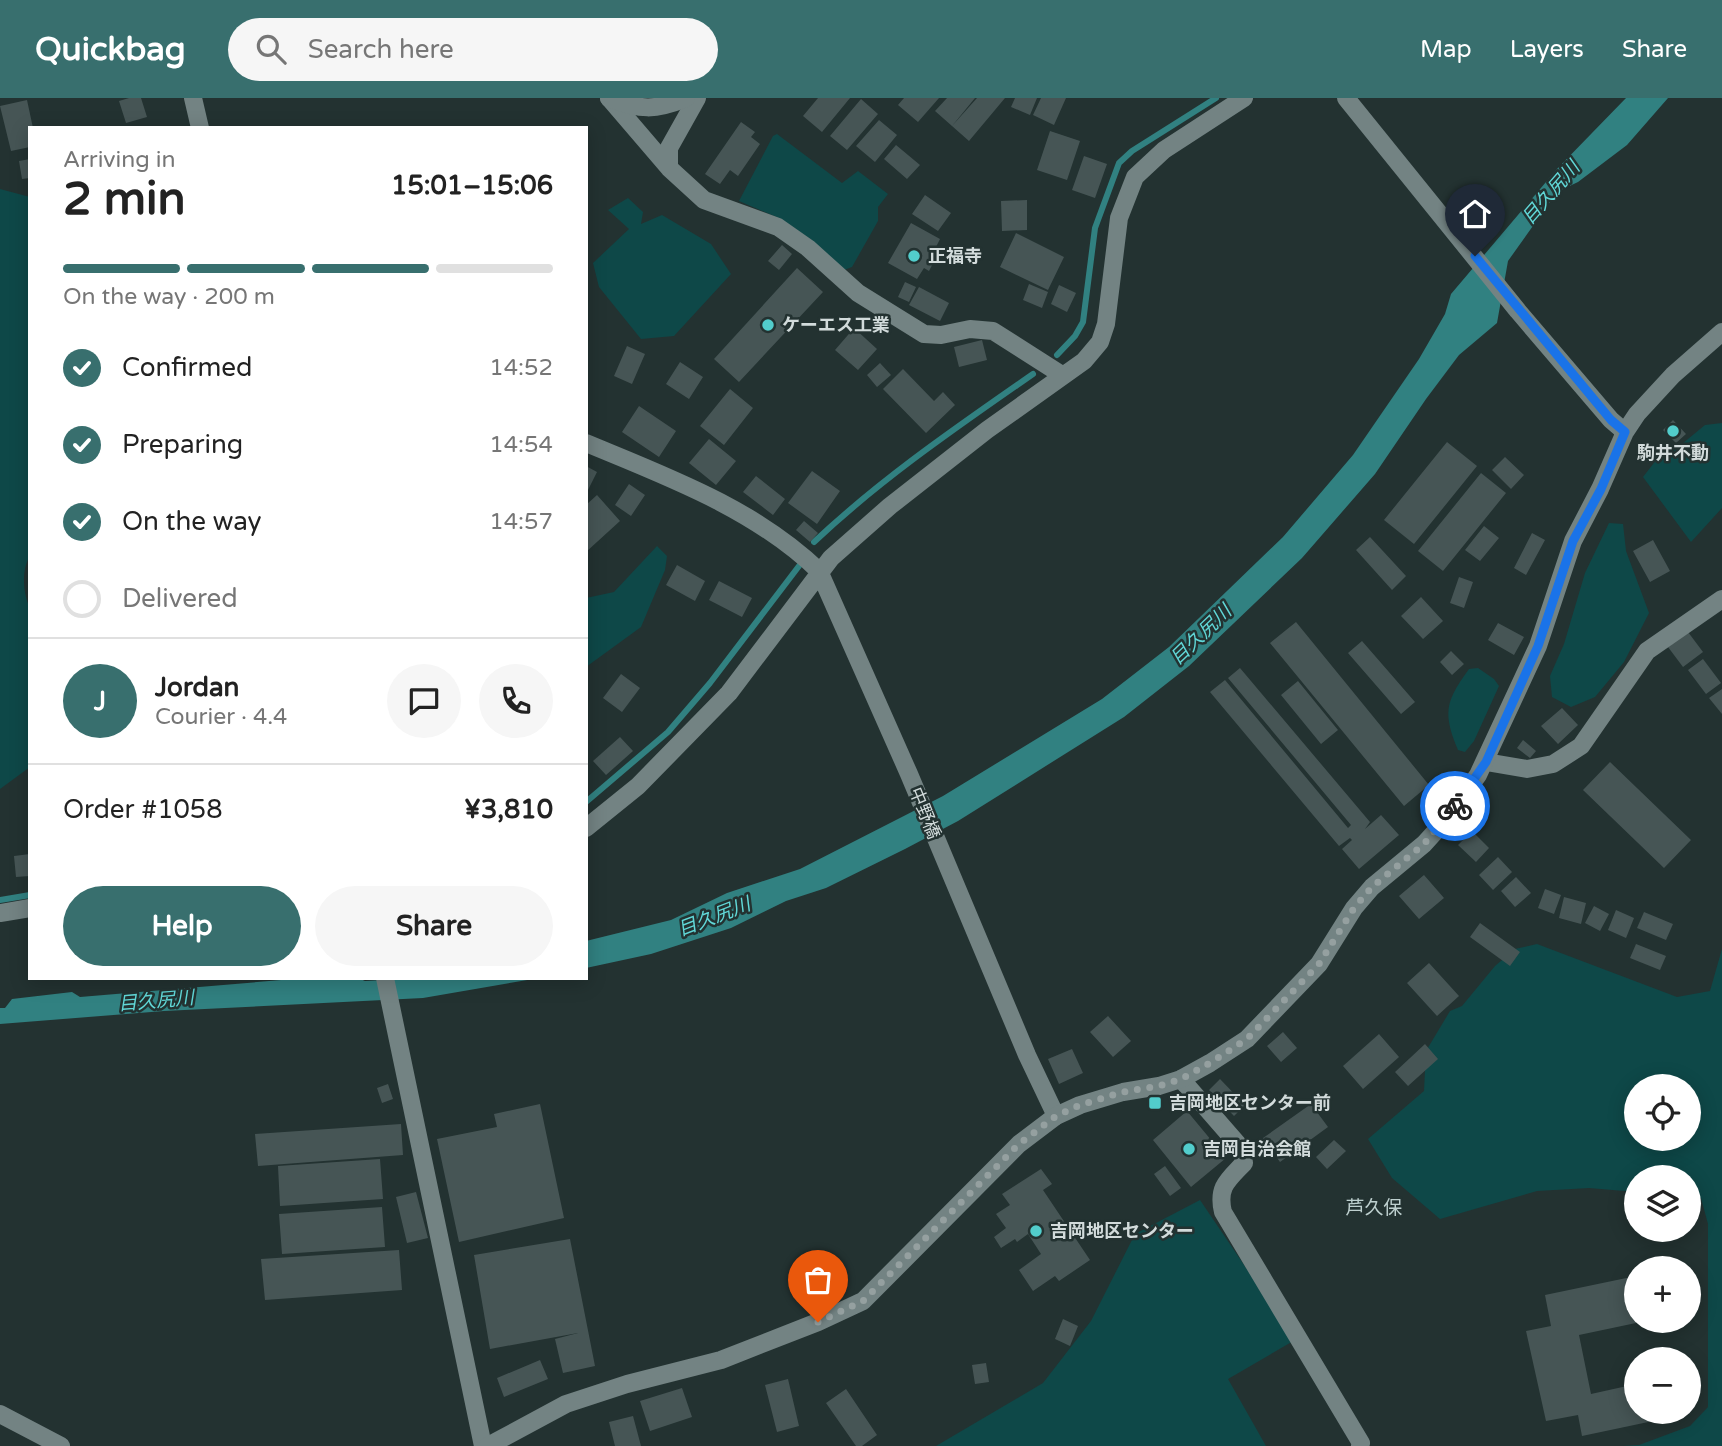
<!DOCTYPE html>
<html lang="en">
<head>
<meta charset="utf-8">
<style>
  body { margin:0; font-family:"Varela Round","Noto Sans JP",sans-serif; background:#f6f6f6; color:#222; height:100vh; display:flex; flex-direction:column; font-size:26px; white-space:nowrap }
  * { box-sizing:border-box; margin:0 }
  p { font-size:23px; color:#767676 }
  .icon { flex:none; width:38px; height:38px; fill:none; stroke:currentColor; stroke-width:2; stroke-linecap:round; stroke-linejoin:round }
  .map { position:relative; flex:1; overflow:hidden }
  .details { position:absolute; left:28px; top:28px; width:560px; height:854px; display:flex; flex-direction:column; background:#fff; border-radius:0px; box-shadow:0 4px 18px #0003 }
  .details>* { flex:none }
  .buttons { position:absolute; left:1624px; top:976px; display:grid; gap:14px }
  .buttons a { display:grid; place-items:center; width:77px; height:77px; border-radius:50%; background:#fff; box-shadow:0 4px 18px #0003; font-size:35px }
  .pin { position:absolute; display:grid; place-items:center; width:60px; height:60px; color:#fff; margin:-72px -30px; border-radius:50% 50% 50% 0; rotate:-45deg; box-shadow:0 0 7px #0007 }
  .pin .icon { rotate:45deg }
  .courier { position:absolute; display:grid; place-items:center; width:70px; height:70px; margin:-35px; border:5px solid #1a73e8; border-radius:50%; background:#fff; color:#222; box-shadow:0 2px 9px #0007 }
  .summary em { font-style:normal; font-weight:700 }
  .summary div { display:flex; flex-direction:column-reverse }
  .summary { display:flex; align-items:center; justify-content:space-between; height:119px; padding:0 35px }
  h1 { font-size:46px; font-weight:700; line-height:52px }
  .bar { display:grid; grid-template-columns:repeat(4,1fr); gap:10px 7px; align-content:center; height:84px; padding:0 35px }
  .bar i { height:9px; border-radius:5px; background:#e0e0e0 }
  .bar .on { background:#386f6e }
  .bar p { grid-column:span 4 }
  .line { display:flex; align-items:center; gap:18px; padding:0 35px; border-top:2px solid #e0e0e0 }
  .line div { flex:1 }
  .round { display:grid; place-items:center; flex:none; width:74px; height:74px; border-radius:37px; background:#f6f6f6 }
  ol { padding:0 35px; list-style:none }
  li { display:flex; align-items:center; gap:21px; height:77px }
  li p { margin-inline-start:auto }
  li .icon { padding:7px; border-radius:50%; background:#386f6e; color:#fff; stroke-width:4 }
  li:last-child { color:#767676 }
  li i { width:38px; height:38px; border:4px solid #e0e0e0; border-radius:50% }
  .cta { display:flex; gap:14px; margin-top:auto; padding:14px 35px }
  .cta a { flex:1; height:80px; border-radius:42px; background:#386f6e; color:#fff; font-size:28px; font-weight:700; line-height:80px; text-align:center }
  .cta a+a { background:#f6f6f6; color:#222 }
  header { display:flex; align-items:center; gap:42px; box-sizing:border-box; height:98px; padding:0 35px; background:#386f6e; color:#fff }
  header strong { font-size:33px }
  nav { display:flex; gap:38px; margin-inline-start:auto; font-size:24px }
  .search { width:490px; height:63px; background:#f6f6f6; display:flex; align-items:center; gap:18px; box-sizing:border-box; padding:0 24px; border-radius:38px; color:#767676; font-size:26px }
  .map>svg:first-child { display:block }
</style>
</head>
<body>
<header>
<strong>Quickbag</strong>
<div class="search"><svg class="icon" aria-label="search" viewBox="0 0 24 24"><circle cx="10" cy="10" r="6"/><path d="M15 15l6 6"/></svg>Search here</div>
<nav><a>Map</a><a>Layers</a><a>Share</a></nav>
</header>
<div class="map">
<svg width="1722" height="1348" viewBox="0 0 1722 1348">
  <rect width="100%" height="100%" fill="#233231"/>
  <!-- green -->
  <path fill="#0e4848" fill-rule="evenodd" d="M777,36L842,85L858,73L888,96L878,109V123L852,169L844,172L810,141L781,121L739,103L773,38Z
    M0,91L30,99V458C21,472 23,496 30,510V669L0,691Z
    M628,100L643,114L641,126L662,117L711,146L731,176L674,238L641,241L599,189L593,165L629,131L608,112Z
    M1722,325V410L1691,444L1643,379L1657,361L1671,355L1705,327Z
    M1609,425L1623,426L1626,453L1649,515L1624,564L1595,599L1571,609L1552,599L1550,578L1564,546L1585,475Z
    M657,448L667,458L665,472L641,529L586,569V500L614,494Z
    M1478,570L1494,581L1499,588L1474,643L1465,654L1458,652C1442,614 1446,603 1469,571Z
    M1537,846L1677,899L1710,893L1722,851V1348H1623L1639,1347L1690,1328L1708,1309V1126L1701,1100L1689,1099V1080H1636V1094L1589,1090L1537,1093L1440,1121L1392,1080L1368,1041L1424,993L1426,953L1450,913L1462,908L1495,868L1515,851ZM1636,989H1689V1041H1636Z
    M1200,1102L1295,1242L1228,1281L1266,1348H936L1043,1285L1091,1223L1135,1136Z"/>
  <!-- water -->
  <path fill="#318181" d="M1626,0H1668L1627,47L1578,84L1557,94L1508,163L1497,225L1459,257L1426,301L1375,376L1302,460L1189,568L1124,619L958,723L905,751L826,790L786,803L731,830L651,856L586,870V843L671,822L727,795L800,771L943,698L1102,601L1169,549L1283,439L1353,357L1419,261L1445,216L1451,196L1557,71Z
    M305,880H358L365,883L420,880H539L423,900L164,913L0,926V910H5L12,901L72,894L80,899Z"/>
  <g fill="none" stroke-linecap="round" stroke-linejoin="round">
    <!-- stream -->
    <path stroke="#318181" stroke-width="6" d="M1057,257L1075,238L1083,224L1095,130L1119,65L1132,53L1216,0
      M814,444C882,380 957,329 1033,276
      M586,704L668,634L710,585L799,468
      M0,802L30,797"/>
  </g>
  <!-- building -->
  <path fill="#465555" d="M129,0H141L147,19L126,25L119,3Z
    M818,0H850L822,34L803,18Z
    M904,0H939L918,24L898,7Z
    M947,0H975L952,28L935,13Z
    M977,0H1005L969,43L952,28Z
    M1015,0H1037L1030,17L1011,9Z
    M1041,0H1066L1054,27L1033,17Z
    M861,1L878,16L847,52L830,38Z
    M27,2L33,30H30V49L11,53L0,8Z
    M879,22L897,37L875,64L856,48Z
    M741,24L755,34L751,39L760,46L738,78L730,72L720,86L705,76Z
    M1050,33L1080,43L1067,82L1037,72Z
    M896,47L920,67L907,81L884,61Z
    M1084,58L1107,66L1095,100L1072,92Z
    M30,61V80L22,81L19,63Z
    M925,97L951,115L938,133L912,116Z
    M1027,102V132L1002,133L1001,103Z
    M911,125L940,141L936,149L940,152L929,173L924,170L917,181L888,165Z
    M1016,135L1064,159L1048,192L1000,169Z
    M782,147L792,156L779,172L768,163Z
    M797,170L823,194L739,284L714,261Z
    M905,184L916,189L909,204L898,199Z
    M1029,186L1048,194L1042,210L1023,202Z
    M1059,187L1076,195L1067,214L1051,206Z
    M919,189L949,205L940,223L909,207Z
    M854,230L877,251L858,272L835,252Z
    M982,242L987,262L959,269L954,249Z
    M627,248L645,256L632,286L614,278Z
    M680,264L703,279L689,301L666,286Z
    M880,265L891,277L877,289L867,277Z
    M903,271L934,303L943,294L955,307L926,335L883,291Z
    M730,291L753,310L724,347L700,328Z
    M639,308L676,333L659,359L622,334Z
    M1673,322L1686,336L1676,345L1663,332Z
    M709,341L736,363L716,387L689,365Z
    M1447,344L1477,368L1414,446L1384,422Z
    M1505,359L1524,377L1511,391L1492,372Z
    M586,368L597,374L586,396Z
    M812,373L840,393L817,426L788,405Z
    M1481,375L1506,395L1443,473L1418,453Z
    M756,378L785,401L773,417L743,394Z
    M629,386L645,397L631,418L615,407Z
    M597,397L620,423L586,454V407Z
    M804,423L818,435L810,444L796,432Z
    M1484,428L1499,440L1480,463L1465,452Z
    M1532,435L1545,442L1526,477L1514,470Z
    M1370,439L1406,478L1392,492L1356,452Z
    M1653,442L1670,473L1650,484L1633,453Z
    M677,467L705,483L695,503L666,487Z
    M1459,479L1473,484L1464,510L1450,505Z
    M719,483L752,500L742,519L709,502Z
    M1421,499L1443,523L1423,541L1401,518Z
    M1296,524L1429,687L1404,708L1270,545Z
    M1498,525L1524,539L1514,557L1488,542Z
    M1688,534L1703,554L1683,569L1668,549Z
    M1362,543L1415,604L1401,616L1348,555Z
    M1451,553L1464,566L1452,577L1440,564Z
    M1703,561L1721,585L1706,596L1688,572Z
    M1240,570L1370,724L1365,731L1381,717L1399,737L1359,771L1342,751L1352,742L1350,740L1339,748L1210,594L1225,582L1348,730L1351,727L1228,580Z
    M621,576L640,590L622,614L603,600Z
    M1298,583L1338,632L1321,646L1281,597Z
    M1722,591V616L1709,600Z
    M1562,610L1578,627L1558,646L1541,628Z
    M620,639L633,653L606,677L593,663Z
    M1523,642L1536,653L1530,660L1517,650Z
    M1610,664L1691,742L1664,770L1583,692Z
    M1472,733L1489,750L1476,764L1458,747Z
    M30,756V778L16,779L14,758Z
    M1498,759L1512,774L1493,792L1479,777Z
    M1424,777L1444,800L1419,821L1399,798Z
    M1516,779L1531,795L1515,809L1501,793Z
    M1545,791L1561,797L1554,816L1538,810Z
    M1564,799L1586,805L1581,826L1559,820Z
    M1594,808L1609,816L1600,833L1585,825Z
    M1616,812L1634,820L1626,840L1608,832Z
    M1644,814L1673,826L1666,842L1637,830Z
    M1480,825L1520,854L1510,868L1470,839Z
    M1636,846L1666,858L1660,872L1630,860Z
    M1429,865L1459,898L1437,918L1407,885Z
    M1108,918L1131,943L1113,959L1090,934Z
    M1283,934L1297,950L1281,964L1267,948Z
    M1379,936L1399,959L1363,991L1343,968Z
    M1425,946L1438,961L1408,988L1395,974Z
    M1072,951L1083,975L1059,986L1048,961Z
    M1220,981L1245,1007L1234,1018L1209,992Z
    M388,986L393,1001L382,1005L377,990Z
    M540,1006L564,1120L459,1144L437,1041L497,1029L494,1016Z
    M1311,1006L1328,1029L1280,1064L1263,1040Z
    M1187,1013L1226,1060L1191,1089L1153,1042Z
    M401,1026L403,1057L258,1068L255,1036Z
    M1334,1042L1346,1053L1327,1071L1316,1059Z
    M380,1061L383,1101L280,1108L278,1068Z
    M1165,1068L1181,1090L1170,1098L1154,1076Z
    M1041,1071L1052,1086L1043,1092L1090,1162L1059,1183L1055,1178L1033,1193L1019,1172L1041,1156L1028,1136L1017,1144L1015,1141L1001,1150L994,1139L1006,1130L996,1116L1010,1107L1002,1096Z
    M416,1094L428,1140L407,1145L396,1099Z
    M382,1109L385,1149L282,1156L279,1116Z
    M570,1141L595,1268L563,1275L555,1241L578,1235L490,1251L474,1157Z
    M399,1152L402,1192L265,1202L261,1161Z
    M1636,1178V1225L1579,1237L1591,1296L1636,1286V1314L1691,1315L1582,1338L1578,1317L1546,1323L1526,1233L1551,1228L1545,1197Z
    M1063,1221L1078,1228L1070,1248L1055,1241Z
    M540,1262L548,1281L504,1299L497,1280Z
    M986,1265L989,1284L975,1286L972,1267Z
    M788,1281L799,1328L777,1334L765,1287Z
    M682,1290L692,1319L650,1333L640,1303Z
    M846,1291L877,1337L862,1348H856L826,1305Z
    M633,1318L641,1348H615L609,1324Z"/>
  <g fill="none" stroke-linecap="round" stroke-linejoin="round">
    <!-- street -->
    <path stroke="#738383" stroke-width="18" d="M193,0L200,30
      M609,0L669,70L704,102L778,129L808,150L858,195L924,236L941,237L970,231L993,233L1062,277
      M669,70V50L697,0
      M586,345C668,379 755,411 819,473L909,676L1027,957L1056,1018
      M1486,664L1527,671L1553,666L1581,648L1647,553L1722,501
      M586,730L638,688L729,595L831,460L890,408L987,332L1084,263L1100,244L1106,226L1119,120L1135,79L1164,52L1244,0
      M0,815L30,810
      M385,880L483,1348
      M1181,981L1242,1051L1244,1065C1228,1082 1217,1089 1223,1114L1361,1345L1360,1348"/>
    <!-- secondary -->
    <path stroke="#738383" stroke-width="18" d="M609,0C640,12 655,13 686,0
      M1346,0L1518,213L1611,322L1625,334
      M0,1316L61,1348
      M488,1348L566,1306L627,1286L721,1262L818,1224L863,1203L1019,1046L1056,1018L1080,1007L1123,994L1159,988L1181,981L1210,965L1247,941L1319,866L1354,810L1372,789L1424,746L1444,724L1478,677L1538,548L1573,443L1600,391L1625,334L1637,316L1673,277L1722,234"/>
  </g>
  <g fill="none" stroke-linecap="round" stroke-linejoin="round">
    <!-- done -->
    <path stroke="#95a0a0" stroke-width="7" stroke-dasharray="0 12.6" d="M818,1224L863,1203L1019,1046L1056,1018L1080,1007L1123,994L1159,988L1181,981L1210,965L1247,941L1319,866L1354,810L1372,789L1424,746L1455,708"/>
    <!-- route -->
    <path stroke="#1a73e8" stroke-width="9" d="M1455,708L1486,664L1538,548L1573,443L1601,391L1625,334L1611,322L1475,158"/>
  </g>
  <!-- markers -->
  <g fill="#52cdcc" stroke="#233231" stroke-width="2.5">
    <circle cx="914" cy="158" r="7"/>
    <circle cx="768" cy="227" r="7"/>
    <circle cx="1673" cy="333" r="7"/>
    <rect x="1148" y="998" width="14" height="14" rx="3.5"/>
    <circle cx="1189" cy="1051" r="7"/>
    <circle cx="1036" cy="1133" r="7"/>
  </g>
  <g text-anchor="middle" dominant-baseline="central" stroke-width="5" stroke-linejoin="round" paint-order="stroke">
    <!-- poi labels -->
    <g font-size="18" font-weight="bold" fill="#d2dbdb" stroke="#233231" text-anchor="start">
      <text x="928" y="158">正福寺</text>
      <text x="782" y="227">ケーエス工業</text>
      <text x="1673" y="355" text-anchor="middle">駒井不動</text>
      <text x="1169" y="1005">吉岡地区センター前</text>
      <text x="1203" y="1051">吉岡自治会館</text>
      <text x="1050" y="1133">吉岡地区センター</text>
    </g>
    <!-- street labels -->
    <g font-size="18" fill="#d2dbdb" stroke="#233231">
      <text transform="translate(925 715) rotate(68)">中野橋</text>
    </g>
    <!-- water labels -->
    <g font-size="19" font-style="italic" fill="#61d8d8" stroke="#233231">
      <text transform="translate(1551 95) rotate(-49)">目久尻川</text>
      <text transform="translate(1201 537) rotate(-44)">目久尻川</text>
      <text transform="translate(714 819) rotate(-21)">目久尻川</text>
      <text transform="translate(156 903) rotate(-5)">目久尻川</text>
    </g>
    <!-- neighbourhood labels -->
    <g font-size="19" fill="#bed0cf" stroke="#233231">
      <text x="1374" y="1110">芦久保</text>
    </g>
  </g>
</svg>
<div class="buttons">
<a><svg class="icon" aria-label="locate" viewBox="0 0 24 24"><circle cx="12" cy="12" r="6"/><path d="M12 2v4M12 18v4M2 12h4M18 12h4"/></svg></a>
<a><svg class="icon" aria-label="layers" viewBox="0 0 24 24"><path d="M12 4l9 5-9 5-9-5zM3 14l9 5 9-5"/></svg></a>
<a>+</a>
<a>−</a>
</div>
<div class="pin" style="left:818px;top:1224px;background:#ea580c"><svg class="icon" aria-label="bag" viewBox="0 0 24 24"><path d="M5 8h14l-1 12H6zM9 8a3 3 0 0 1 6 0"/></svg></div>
<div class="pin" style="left:1475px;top:158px;background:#1f2937"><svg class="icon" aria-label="home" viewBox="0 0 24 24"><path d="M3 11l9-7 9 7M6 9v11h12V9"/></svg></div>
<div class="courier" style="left:1455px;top:708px"><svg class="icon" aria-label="bike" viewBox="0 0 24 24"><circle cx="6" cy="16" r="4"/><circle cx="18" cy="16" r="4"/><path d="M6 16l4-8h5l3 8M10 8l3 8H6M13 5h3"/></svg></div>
<section class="details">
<div class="summary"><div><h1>2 min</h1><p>Arriving in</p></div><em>15:01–15:06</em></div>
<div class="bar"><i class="on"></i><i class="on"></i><i class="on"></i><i></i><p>On the way · 200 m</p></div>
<ol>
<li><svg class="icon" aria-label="check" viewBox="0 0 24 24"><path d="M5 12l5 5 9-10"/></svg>Confirmed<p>14:52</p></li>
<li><svg class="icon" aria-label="check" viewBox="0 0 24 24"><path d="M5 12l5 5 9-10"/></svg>Preparing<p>14:54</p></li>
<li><svg class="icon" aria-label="check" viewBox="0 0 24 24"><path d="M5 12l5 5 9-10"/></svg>On the way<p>14:57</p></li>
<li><i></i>Delivered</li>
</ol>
<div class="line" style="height:126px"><b class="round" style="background:#386f6e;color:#fff">J</b><div><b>Jordan</b><p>Courier · 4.4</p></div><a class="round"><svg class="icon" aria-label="chat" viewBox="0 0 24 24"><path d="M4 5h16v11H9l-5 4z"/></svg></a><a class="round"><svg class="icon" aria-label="phone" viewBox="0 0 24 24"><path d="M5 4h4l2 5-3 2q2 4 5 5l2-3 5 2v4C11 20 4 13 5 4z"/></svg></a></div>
<div class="line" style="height:91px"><div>Order #1058</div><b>¥3,810</b></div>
<div class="cta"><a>Help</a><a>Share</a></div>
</section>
</div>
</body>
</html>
